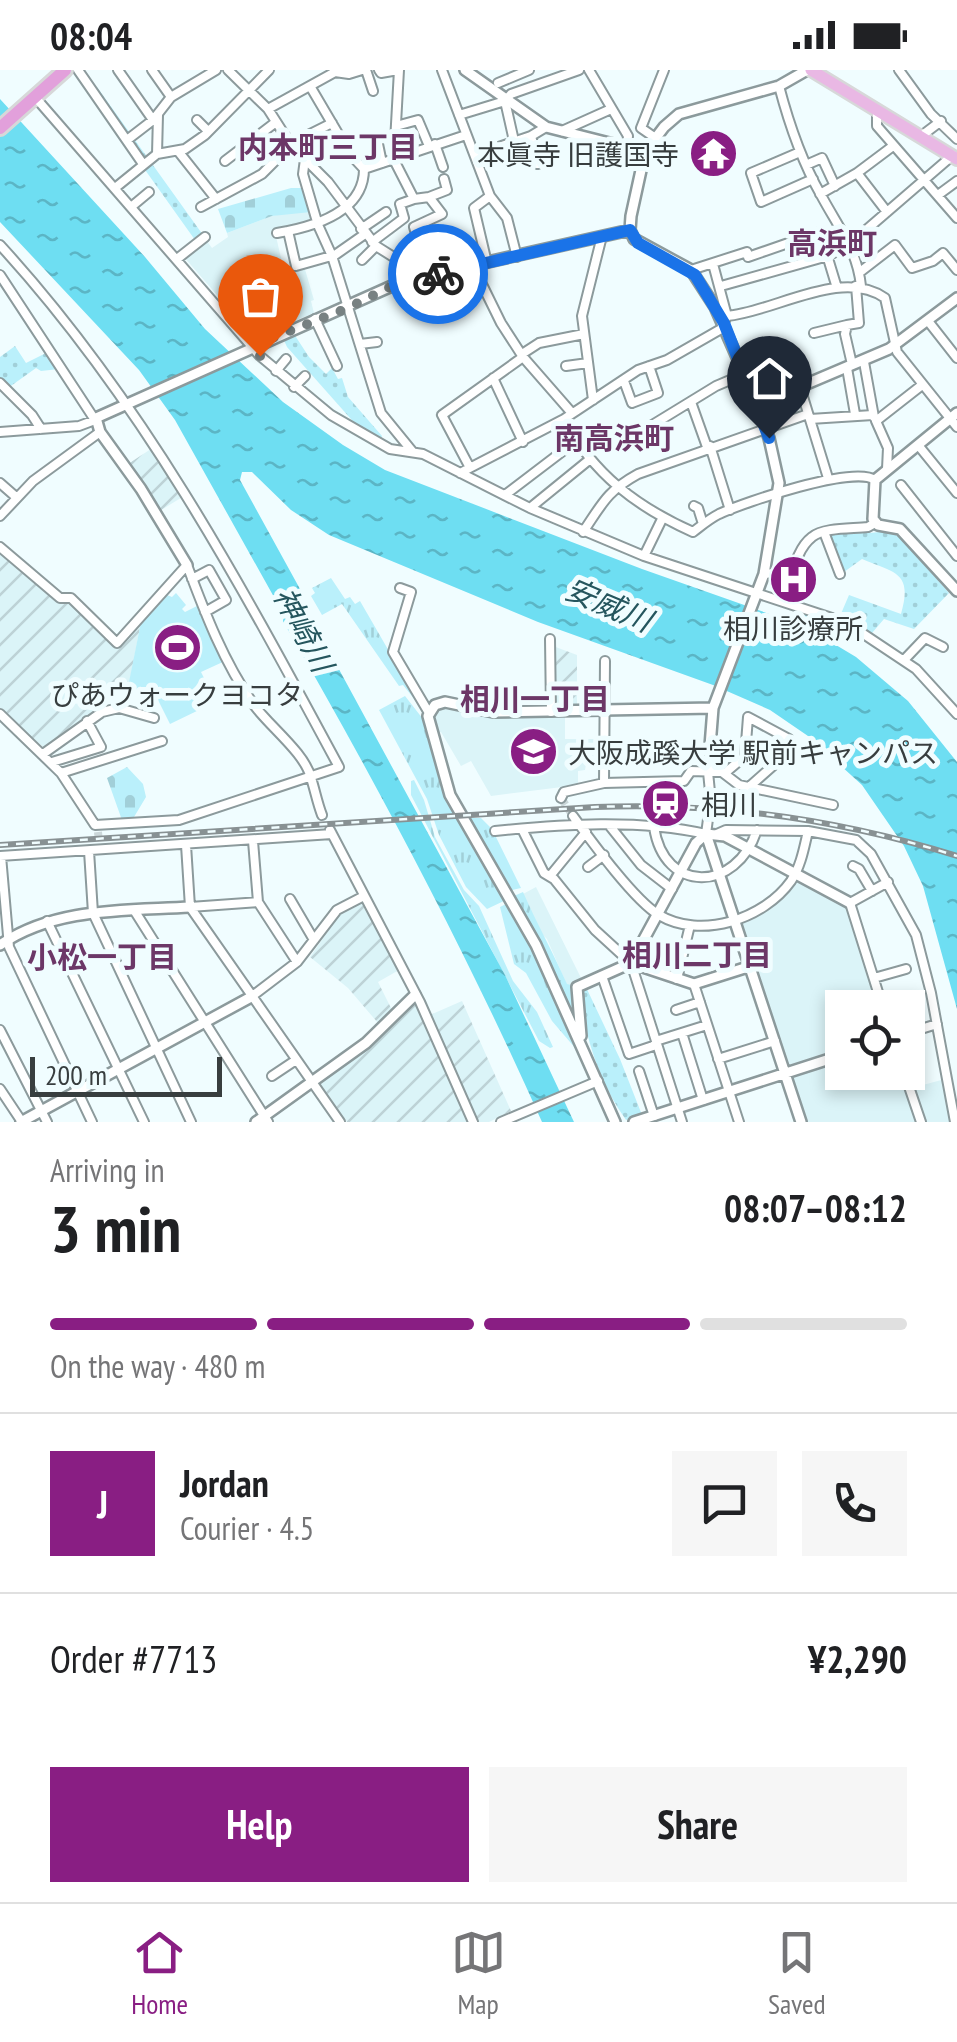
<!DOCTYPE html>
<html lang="en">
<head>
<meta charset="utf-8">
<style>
  body { margin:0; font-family:"PT Sans Narrow","Noto Sans JP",sans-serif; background:#f6f6f6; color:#202124; height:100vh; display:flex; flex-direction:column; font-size:38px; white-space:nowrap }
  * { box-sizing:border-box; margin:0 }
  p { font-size:32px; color:#757577 }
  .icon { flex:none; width:55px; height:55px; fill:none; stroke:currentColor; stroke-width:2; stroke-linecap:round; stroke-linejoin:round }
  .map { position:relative; height:1052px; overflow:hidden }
  .side { display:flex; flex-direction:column; background:#fff; flex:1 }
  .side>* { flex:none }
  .fabs { position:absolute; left:825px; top:920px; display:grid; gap:20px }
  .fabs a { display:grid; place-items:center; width:100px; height:100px; border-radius:0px; background:#fff; box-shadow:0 5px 15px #0003; font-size:50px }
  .scale { position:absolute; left:30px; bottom:25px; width:192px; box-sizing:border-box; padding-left:10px; border:5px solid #383e3f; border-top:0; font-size:28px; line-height:35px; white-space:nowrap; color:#383e3f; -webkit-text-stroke:8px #f0fdff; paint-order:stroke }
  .pin { position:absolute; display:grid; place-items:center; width:85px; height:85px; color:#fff; margin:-102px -42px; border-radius:50% 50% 50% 0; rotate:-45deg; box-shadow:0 0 10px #0007 }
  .pin .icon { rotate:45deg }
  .courier { position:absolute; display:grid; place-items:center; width:100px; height:100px; margin:-50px; border:8px solid #1a73e8; border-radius:50%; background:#fff; color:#222; box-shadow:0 2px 12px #0007 }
  .overview em { font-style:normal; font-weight:800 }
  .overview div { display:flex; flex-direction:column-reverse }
  .overview { display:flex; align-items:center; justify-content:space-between; height:170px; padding:0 50px }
  h1 { font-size:65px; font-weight:800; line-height:75px }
  .bar { display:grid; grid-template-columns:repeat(4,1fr); gap:15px 10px; align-content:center; height:120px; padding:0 50px }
  .bar i { height:12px; border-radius:8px; background:#e0e0e0 }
  .bar .selected { background:#891e83 }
  .bar p { grid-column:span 4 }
  .line { display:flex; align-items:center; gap:25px; padding:0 50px; border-top:2px solid #e0e0e0 }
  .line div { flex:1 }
  .round { display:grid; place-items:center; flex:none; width:105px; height:105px; border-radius:0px; background:#f6f6f6 }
  .button { display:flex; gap:20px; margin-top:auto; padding:20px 50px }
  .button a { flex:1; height:115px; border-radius:0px; background:#891e83; color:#fff; font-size:40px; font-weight:800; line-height:115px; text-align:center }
  .button a+a { background:#f6f6f6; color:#202124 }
  .status { display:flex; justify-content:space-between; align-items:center; height:70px; padding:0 50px; background:#fff; direction:ltr }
  .status svg { height:28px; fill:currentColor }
  .tab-bar { display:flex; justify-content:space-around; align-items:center; height:140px; border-top:2px solid #e0e0e0; background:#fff; font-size:28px; color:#757577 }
  .tab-bar a { display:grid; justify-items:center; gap:5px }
  .tab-bar .selected { color:#891e83 }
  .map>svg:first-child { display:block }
</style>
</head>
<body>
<div class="status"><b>08:04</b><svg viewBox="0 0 49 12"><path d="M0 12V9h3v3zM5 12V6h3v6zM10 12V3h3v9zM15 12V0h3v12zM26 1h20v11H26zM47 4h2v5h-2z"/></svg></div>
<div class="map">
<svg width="957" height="1052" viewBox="0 0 957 1052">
  <defs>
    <pattern id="industrial-furrows" width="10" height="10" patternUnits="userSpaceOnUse" patternTransform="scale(2.5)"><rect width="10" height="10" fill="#dbf4f8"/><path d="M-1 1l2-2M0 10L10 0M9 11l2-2" fill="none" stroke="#bdd2d6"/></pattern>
    <pattern id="grass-tufts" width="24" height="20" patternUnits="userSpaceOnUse" patternTransform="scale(2.5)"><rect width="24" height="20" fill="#baf0fb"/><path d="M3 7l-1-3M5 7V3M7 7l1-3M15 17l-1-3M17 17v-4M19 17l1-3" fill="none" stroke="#a1cfd8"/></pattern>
    <pattern id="cemetery-stones" width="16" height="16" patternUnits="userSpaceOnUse" patternTransform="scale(2.5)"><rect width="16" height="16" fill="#baf0fb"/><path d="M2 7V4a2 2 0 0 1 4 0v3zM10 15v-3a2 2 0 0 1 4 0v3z" fill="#a1cfd8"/></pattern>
    <pattern id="park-dots" width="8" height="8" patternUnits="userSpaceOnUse" patternTransform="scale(2.5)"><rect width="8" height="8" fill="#baf0fb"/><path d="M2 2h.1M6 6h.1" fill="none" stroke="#a1cfd8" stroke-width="1.8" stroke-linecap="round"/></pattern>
    <pattern id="water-ripples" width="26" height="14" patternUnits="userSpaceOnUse" patternTransform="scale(2.5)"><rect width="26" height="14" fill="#6edef2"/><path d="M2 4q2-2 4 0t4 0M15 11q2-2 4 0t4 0" fill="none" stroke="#5bb5c5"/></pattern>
  </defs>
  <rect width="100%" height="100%" fill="#f0fdff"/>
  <!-- built -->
  <path fill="#dbf4f8" d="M304,140L311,142L314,154L275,162L284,201L304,196L314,230L311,231L314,243L274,259L263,243L243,255L184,187L206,170L212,178L228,167L227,163L272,146Z
    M446,636L565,645V669H600L601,693L586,694L585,700L578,701V715L491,726L471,691L461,696L441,662L437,664L432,647L439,637Z
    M799,810L848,837L880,937L842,938V981L789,998L742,852L767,839L794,811Z
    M536,817L582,910L571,915H567L547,869L536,858L523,824Z
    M842,988V1002L901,1003L917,1052H807L791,1005Z
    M945,1009L954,1052H923L912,1018Z"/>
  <!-- industrial -->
  <path fill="url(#industrial-furrows)" d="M154,377L184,426L158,442L128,394Z
    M0,480L58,531H71L116,575L142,547L128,620H118L104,631L110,638L46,679L0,641Z
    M553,576L577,585V638L553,635Z
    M362,831L365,833L399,900L378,912L392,940L378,953L348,918L310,887L340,844Z
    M462,931L511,1041L489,1052H477L430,945Z
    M413,932L417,933L470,1052H347L319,1012Z"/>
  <!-- grass -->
  <path fill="url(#grass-tufts)" d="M331,508L345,529L350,527L355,534L360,531L423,640L403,615L399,616L342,534L322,545L311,526L315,523L312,518Z
    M405,626L423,649L448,730L506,830L487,839L466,817L439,765L427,729L379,640Z
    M414,710L424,730L435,767L464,820L479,836L513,911L537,942L553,977L550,978L539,971L411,725V711Z
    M468,748H481L492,759L521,818L512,820Z
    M523,822C537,854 553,882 567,914L571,915L577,956L514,826Z
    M510,832L520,851L582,986L552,951L526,903L514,894L500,837Z"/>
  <!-- cemetery -->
  <path fill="url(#cemetery-stones)" d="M291,118H305L311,142L272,146L227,163L218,139Z
    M127,697L143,714L146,727L131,752L123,753L107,708Z"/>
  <!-- park -->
  <path fill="url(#park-dots)" d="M97,17L203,165L195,170L143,97L94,19Z
    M294,264L309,287L326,304L332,298L338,309L342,308L348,327L382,366L381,372L358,357L287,277L283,268Z
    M15,276L26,293L48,282L59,299L41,301L36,298L8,318L0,310V287Z
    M868,459L870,463L888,461L900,467L949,523L914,559L884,549L872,563L840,546L849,525L901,544C913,502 895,503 862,489L844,502L841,501L829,464Z
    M585,915L620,989L642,1045L626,1050C599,1012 586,969 579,923Z"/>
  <!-- pitch -->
  <path fill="#baf0fb" d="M162,523L172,527L176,523L186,535L182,539L185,542L199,535L209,563L225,591L201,602L211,622L196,629L201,639L170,654L156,626L128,617L142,547Z"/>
  <!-- water -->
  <path fill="url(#water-ripples)" d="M0,29L145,187L205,259L283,332L343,375L385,400L642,499L792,552L801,550L805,544L821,549L819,561L821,566L856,587L908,631L957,692V939L923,816L904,776L862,715L808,666L770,640L713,615L538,552L329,465L291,440L252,402H242L240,410L300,519L297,522L505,905L574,1052H542C466,881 377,714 283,551L284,545L175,350L139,300L0,152Z"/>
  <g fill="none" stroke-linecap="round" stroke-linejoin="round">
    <!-- minor-tunnel -->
    <path stroke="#cbd7d9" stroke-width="8" stroke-dasharray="8 4" stroke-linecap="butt" d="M561,728L573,746
      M708,749L710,722
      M98,762L99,772"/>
    <defs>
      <path id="minor" d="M78,0L143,94
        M118,0L153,50
        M152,0L171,27
        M228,0L268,39L291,75L328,112L376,176L411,198L419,208
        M366,0L373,21
        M379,0L381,3L398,0
        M399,0L394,90L414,129L429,127L442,144L414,157L428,206
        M442,0L490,126L507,148L517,187
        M589,0L628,66L627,77
        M899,0L931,44L957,69
        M498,13L529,0
        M779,16C789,54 801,90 821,125C838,157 857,179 861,216
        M35,27L260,286L331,345L390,379L423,384L530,438L644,486L847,553L916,599L957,644
        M505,31L514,71
        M268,39L335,2L349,4L362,0
        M877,41V56L957,148
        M459,45L505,31L511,24L579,0
        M197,50L208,61
        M396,56L418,50L429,76
        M562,61L611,39
        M531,66L538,94
        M654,67L641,58L664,0
        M920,67L941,51
        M377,69L382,93
        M127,70L153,50L171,27L216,0
        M435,74L443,97
        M178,81L216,129
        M800,82L751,103L761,132L813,109
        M157,84L158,45
        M475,85L531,66L546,57
        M305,89L303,104L318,155L332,186L381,343L412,381
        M225,91L276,52
        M806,95L822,88L835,116
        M364,99L466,65
        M857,103L887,142
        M115,118L157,84L185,79L205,65L269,0
        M820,124L857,103L893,76
        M938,125L957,111
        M429,127L447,120L444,109
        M131,137L149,122
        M201,137L262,104L294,72L332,53
        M361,159L386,142
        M288,161L296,196L335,185L365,164
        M277,163C313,157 364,143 364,99L350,84L310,16
        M372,172L404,148L400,134L414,129
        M0,175C142,330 240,513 339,697L179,750L95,755L61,703L0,644
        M177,189L205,167
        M362,190L376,176
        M487,193L474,138L490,126
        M473,196L501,253L523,287L571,342
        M691,200L747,182L748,187L820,162L837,218
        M860,202L895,175L912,198L933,191L943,183L957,200
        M0,205L95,350L79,356L0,362
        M721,216L828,186L851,173L953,85
        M727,246C774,242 842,197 885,228L897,282L957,357
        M315,249L337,296
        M928,251L957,288
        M847,255L859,253L856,216
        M814,263L847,255L845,264L851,290
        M360,274L377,272
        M522,284L539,273L584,264
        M864,292L874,347
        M566,296L588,293
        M847,298L855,344
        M276,301L286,289
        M493,308L523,372
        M624,311L632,333L658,323L649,296
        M0,313L32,345L41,359
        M294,317L305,306
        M593,330L582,246L602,166
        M691,332L707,377
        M564,349C593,404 637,437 693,462C701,456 709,449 719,444C745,432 854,395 875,410
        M810,349L873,345
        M918,375L957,423
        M579,376L597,366L649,357L716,316L749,302L792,291L828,408
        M710,376L730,440
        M469,396L442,345L523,287
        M887,399L888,378L876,351L922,315
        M460,403L564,349L638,300L667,290L721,259L727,246L713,194
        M0,413L16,427
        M901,415L957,486
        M505,425L576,371
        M694,436L698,438L703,454
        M530,438L589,390
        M0,446L33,411L100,362
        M583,462C602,434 607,421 638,404L808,344
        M824,462L840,504
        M0,477L60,528H71L117,573L187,495C205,543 224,593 254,635C269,656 305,683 311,708C315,720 317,732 322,745
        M644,486L663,447
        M764,504C807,501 790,484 812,467C824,457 853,459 868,457L875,453
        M192,509L209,500L226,530L205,542
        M400,518L411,522L393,582L429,643
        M550,569L551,642
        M904,590L925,568L943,577
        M43,684L102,642L119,638L154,648
        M52,692L101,677L87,651
        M708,702L710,722
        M61,703L162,671
        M725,703L745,686L748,647L789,669L793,678L749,717
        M604,713L605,591
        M561,728L564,722L604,713L684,711L691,701L722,702L739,715L833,735
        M573,746C592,772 634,830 659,845C701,870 764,849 791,811C801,796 804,778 808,761
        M609,755L641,795L672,819
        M654,757C664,824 736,823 757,760
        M522,759L544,803L554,809L595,860L631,893L682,1052
        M330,760L420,932L473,1052
        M495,761C563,754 639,749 706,764L708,749
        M717,764L726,760L808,761L856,770L871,784L916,865L931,923L955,1052
        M253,771L258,832L297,892
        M186,775L190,837L340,1052
        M89,781L93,843L191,1052
        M0,786L332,764
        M1,786L9,877L92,1052
        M853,796L859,799L872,821
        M588,797L604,785
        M550,806L586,762
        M290,829L314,870
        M190,837L258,832
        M134,840L268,1052
        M47,851L144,1052
        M602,906L629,984L653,976L659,970L707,955
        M874,908L906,899
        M677,909L690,855
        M694,914L739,1052
        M251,927L297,892L337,840L364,826
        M883,938L850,833L888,812
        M676,940L700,932
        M0,960L47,1052
        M682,963L703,1030
        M908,963L937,954
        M718,989L775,971
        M639,1001L654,1046
        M904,1002L921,1052
        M272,1006L296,990
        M0,1019L22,1052
        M501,1052L598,1011"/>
      <path id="tertiary" d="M465,0L546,57L645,82
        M757,335L889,279L957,228
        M957,343L875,410L873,449L878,455L900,459L957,521
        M187,495L141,419L100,362L96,348L403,211L630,160
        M708,702L713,638L764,504L779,413L769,368L754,326L715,237L691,200L634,169L630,160L631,146L645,82L664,57L679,44L779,16L807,0
        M706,764L801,1052
        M0,875C55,837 126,841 190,837
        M631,893L694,914L751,896
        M581,966L577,917L631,893L696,773L706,764L725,766L850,833
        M21,1052L251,927
        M256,1052L366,973L415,925
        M615,1052L536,875L450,725L428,646L435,635L445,632L493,642L713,638
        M634,1052L842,985"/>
      <path id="primary" d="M811,0L957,89"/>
      <path id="trunk" d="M0,58L65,0"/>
    </defs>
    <!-- minor casing -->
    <use href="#minor" stroke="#8c9a9c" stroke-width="12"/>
    <!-- tertiary casing -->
    <use href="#tertiary" stroke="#8c9a9c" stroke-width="14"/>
    <!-- primary casing -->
    <use href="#primary" stroke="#d7d8d9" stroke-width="16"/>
    <!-- trunk casing -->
    <use href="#trunk" stroke="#d7d8d9" stroke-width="18"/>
    <!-- minor -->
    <use href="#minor" stroke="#fff" stroke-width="8"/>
    <!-- tertiary -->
    <use href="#tertiary" stroke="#fff" stroke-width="9"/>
    <!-- primary -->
    <use href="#primary" stroke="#e9b8e4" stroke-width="11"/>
    <!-- trunk -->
    <use href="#trunk" stroke="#e2a0db" stroke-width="12"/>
    <defs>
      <path id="rail" d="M0,775L595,737C719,732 838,749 957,786"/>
    </defs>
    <!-- rail casing -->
    <use href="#rail" stroke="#889193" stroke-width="6"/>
    <!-- rail -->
    <use href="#rail" stroke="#f0fdff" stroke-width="2.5" stroke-dasharray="8" stroke-linecap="butt"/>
  </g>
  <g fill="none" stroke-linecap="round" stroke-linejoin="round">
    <!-- done -->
    <path stroke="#788182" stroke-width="10" stroke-dasharray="0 18" d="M260,286L252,276L348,238L402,211L438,204"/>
    <!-- route -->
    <path stroke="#1a73e8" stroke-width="12" d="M438,204L630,160L638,173L695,205L724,253L769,368"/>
  </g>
  <!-- icons -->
  <defs>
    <symbol id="temple-disc" viewBox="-11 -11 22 22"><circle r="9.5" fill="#891e83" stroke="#f0fdff"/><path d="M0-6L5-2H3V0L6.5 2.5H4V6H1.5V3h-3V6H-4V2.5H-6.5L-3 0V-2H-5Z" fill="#fff"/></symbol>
    <symbol id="hospital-disc" viewBox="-11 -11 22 22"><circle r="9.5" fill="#891e83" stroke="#f0fdff"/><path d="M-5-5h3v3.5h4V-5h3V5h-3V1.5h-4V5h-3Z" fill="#fff"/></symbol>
    <symbol id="stadium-disc" viewBox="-11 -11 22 22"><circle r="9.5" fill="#891e83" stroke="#f0fdff"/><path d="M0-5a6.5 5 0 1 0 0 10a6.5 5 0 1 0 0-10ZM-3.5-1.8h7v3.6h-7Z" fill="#fff"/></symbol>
    <symbol id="university-disc" viewBox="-11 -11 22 22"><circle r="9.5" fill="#891e83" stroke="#f0fdff"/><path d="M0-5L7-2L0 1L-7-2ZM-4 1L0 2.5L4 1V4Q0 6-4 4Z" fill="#fff"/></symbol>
    <symbol id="station-disc" viewBox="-11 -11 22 22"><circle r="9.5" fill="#891e83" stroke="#f0fdff"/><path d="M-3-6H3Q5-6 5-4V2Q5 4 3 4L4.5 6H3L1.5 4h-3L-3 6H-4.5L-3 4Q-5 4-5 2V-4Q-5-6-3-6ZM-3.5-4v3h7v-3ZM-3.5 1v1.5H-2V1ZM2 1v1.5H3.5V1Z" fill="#fff"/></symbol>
  </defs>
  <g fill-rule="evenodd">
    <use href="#temple-disc" x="686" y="56" width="55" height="55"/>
    <use href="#hospital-disc" x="766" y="482" width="55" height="55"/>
    <use href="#stadium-disc" x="150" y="550" width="55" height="55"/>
    <use href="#university-disc" x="506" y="654" width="55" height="55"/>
    <use href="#station-disc" x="638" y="706" width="55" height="55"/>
  </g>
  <g text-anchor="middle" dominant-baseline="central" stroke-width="10" stroke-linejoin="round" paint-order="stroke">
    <!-- poi labels -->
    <g font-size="28" fill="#383e3f" stroke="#f0fdff">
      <text x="679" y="84" text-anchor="end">本眞寺 旧護国寺</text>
      <text x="793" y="558">相川診療所</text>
      <text x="177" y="624">ぴあウォークヨコタ</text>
      <text x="568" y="682" text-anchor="start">大阪成蹊大学 駅前キャンパス</text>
      <text x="701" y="734" text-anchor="start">相川</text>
    </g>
    <!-- neighbourhood labels -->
    <g font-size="30" font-weight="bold" fill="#6c3767" stroke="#f0fdff">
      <text x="328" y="76">内本町三丁目</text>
      <text x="832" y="172">高浜町</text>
      <text x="614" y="367">南高浜町</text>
      <text x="535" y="628">相川一丁目</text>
      <text x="697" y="884">相川二丁目</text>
      <text x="102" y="886">小松一丁目</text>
    </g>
    <!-- water labels -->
    <g font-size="30" font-style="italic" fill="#25565e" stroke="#f0fdff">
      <text transform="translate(609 534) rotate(23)">安威川</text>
      <text transform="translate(304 559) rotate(62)">神崎川</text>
    </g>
  </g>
</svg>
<div class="fabs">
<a><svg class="icon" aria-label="locate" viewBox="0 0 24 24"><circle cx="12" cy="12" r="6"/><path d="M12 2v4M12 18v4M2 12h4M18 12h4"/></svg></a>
</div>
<div class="scale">200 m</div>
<div class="pin" style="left:260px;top:286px;background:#ea580c"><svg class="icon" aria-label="bag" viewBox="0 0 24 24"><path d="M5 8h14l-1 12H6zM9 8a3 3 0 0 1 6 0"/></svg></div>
<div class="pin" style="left:769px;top:368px;background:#1f2937"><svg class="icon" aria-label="home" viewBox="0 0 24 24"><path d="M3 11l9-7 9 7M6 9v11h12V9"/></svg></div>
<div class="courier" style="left:438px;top:204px"><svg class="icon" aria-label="bike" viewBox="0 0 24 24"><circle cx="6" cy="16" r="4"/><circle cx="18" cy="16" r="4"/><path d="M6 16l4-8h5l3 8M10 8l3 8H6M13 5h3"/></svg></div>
</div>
<section class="side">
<div class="overview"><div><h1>3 min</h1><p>Arriving in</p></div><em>08:07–08:12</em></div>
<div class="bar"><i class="selected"></i><i class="selected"></i><i class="selected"></i><i></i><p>On the way · 480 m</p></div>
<div class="line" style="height:180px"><b class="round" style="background:#891e83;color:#fff">J</b><div><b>Jordan</b><p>Courier · 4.5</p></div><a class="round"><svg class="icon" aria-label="chat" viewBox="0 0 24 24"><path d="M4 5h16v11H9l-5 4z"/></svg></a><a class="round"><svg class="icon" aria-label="phone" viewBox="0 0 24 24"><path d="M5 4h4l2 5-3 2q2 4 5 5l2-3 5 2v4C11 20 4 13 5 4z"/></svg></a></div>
<div class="line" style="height:130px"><div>Order #7713</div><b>¥2,290</b></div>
<div class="button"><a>Help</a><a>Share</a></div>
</section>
<nav class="tab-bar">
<a class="selected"><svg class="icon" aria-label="home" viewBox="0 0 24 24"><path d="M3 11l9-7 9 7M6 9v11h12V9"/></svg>Home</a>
<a><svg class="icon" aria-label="map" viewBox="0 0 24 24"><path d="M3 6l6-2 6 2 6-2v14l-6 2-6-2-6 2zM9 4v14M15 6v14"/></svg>Map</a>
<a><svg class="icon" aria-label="saved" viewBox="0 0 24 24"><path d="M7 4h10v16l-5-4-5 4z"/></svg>Saved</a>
</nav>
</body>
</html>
